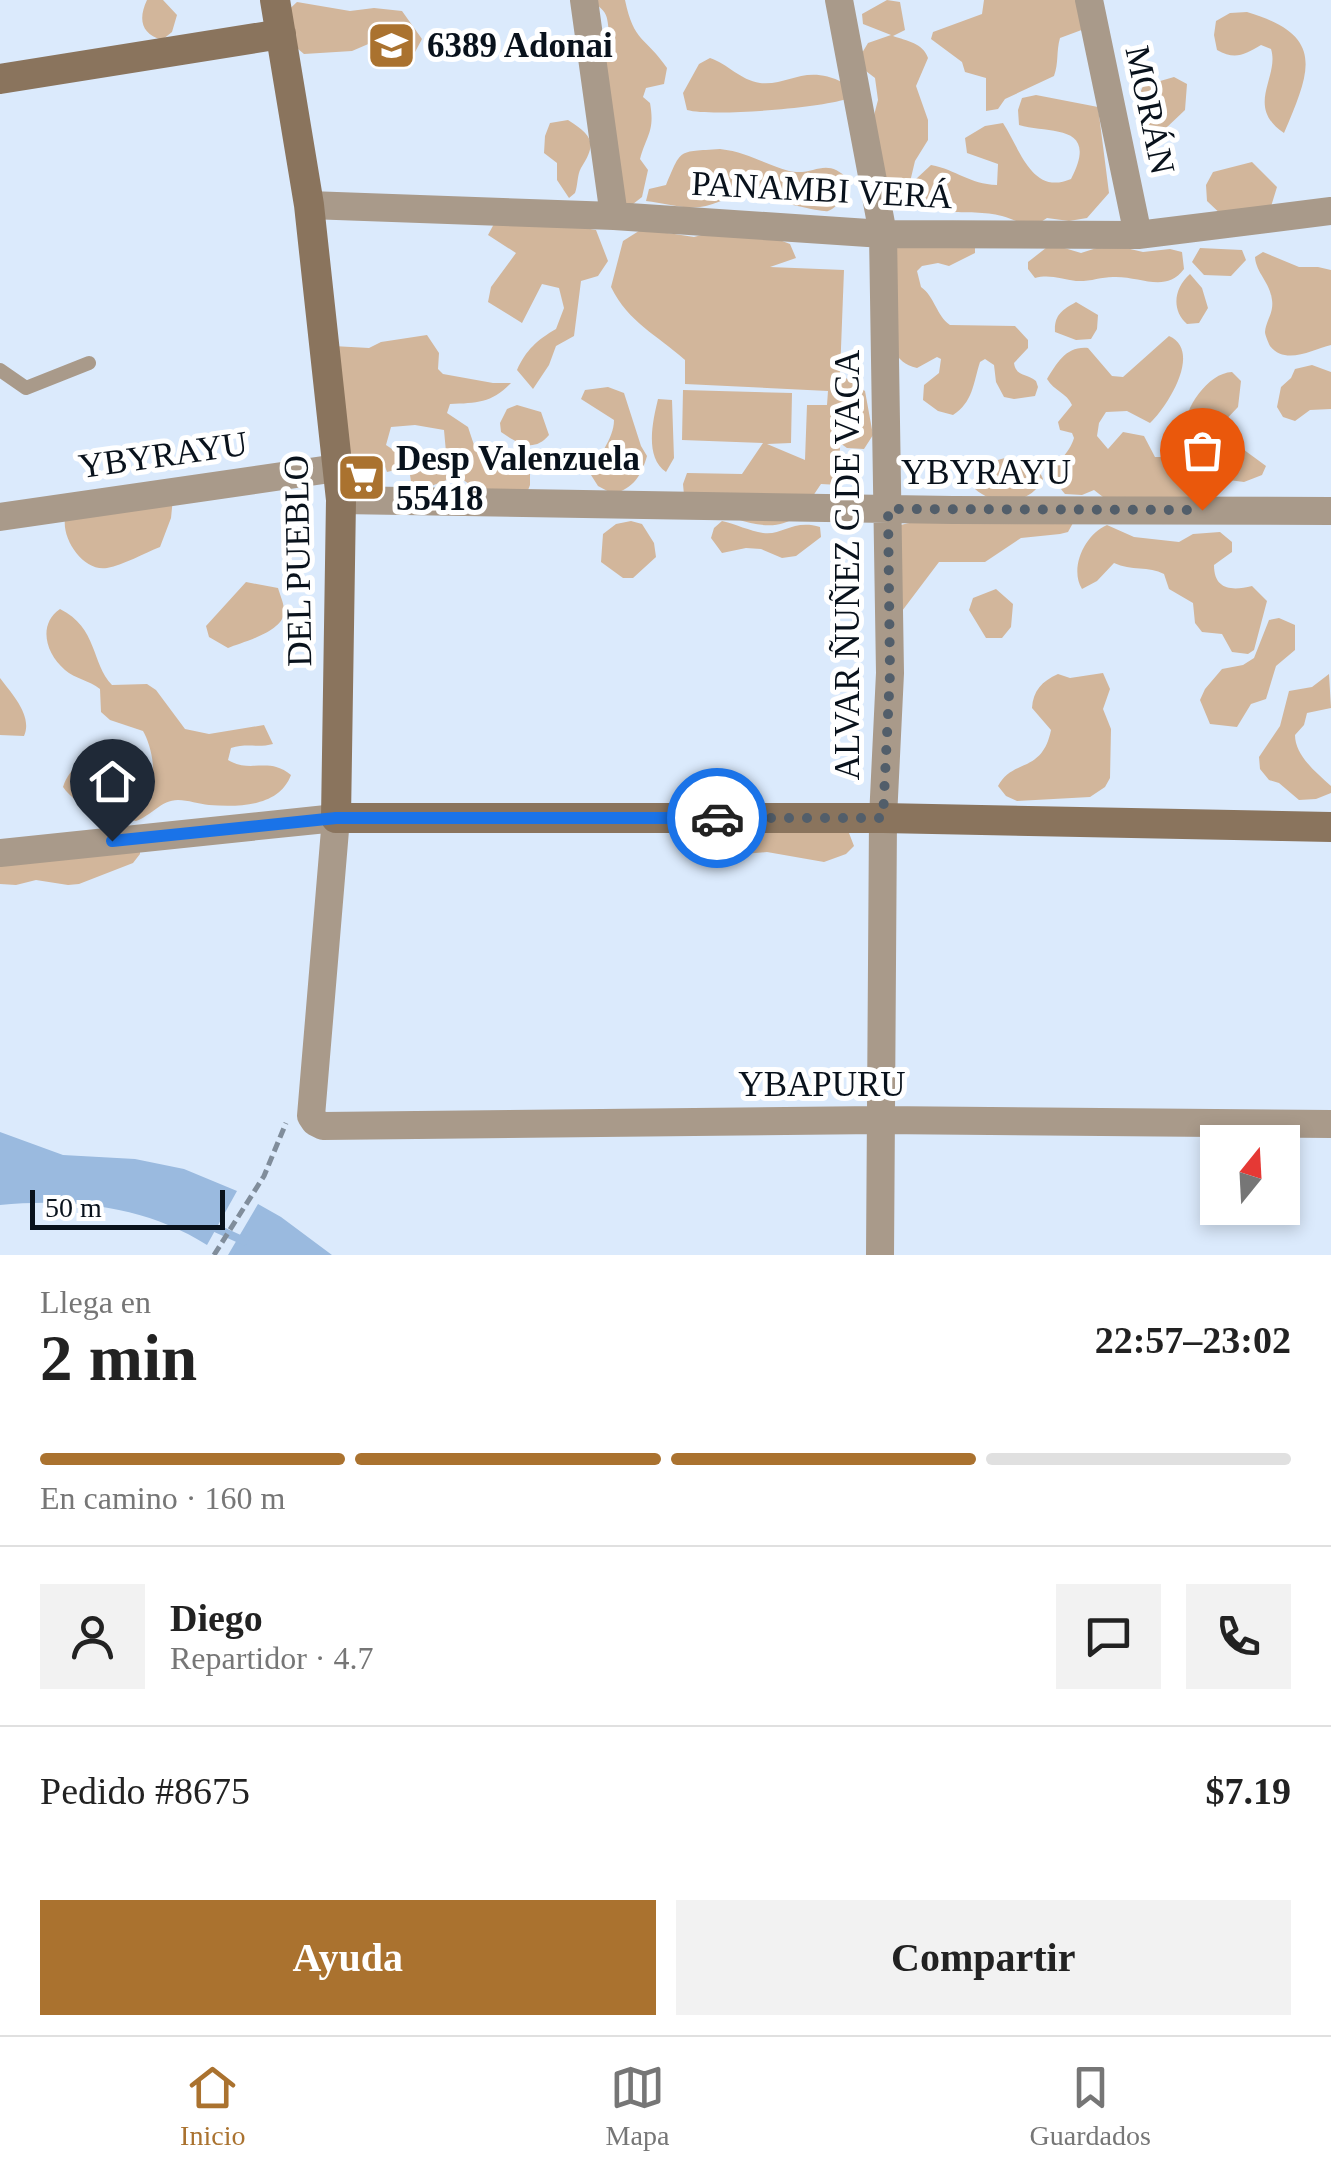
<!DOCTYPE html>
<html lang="es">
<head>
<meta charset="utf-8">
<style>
  body { margin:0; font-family:Georgia,serif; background:#f2f2f2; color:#222; height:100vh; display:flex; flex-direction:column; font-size:38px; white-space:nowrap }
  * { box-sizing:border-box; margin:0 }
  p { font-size:32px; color:#767676 }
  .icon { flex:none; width:55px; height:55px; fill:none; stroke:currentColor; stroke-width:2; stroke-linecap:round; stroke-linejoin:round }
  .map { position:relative; height:1255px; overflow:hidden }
  .side { display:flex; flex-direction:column; background:#fff; flex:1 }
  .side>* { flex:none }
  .needle { width:65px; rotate:18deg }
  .buttons { position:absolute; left:1200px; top:1125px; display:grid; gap:20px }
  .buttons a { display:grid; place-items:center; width:100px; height:100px; border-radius:0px; background:#fff; box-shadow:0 5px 15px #0003; font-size:50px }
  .scale { position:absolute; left:30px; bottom:25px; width:195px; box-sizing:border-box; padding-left:10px; border:5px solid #09121c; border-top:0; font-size:28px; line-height:35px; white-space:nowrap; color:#09121c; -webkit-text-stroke:8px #fff; paint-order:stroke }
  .pin { position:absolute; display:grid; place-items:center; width:85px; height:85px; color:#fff; margin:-102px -42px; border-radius:50% 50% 50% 0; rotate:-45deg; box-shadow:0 0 10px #0007 }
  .pin .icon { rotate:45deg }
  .courier { position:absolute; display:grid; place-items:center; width:100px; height:100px; margin:-50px; border:8px solid #1a73e8; border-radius:50%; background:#fff; color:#222; box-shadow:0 2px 12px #0007 }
  .headline em { font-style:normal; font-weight:700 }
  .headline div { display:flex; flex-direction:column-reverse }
  .headline { display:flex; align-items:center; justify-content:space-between; height:170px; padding:0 40px }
  h1 { font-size:65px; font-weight:700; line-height:75px }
  .bar { display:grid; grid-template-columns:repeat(4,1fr); gap:15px 10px; align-content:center; height:120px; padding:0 40px }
  .bar i { height:12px; border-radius:8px; background:#e0e0e0 }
  .bar .active { background:#aa722f }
  .bar p { grid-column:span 4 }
  .line { display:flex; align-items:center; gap:25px; padding:0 40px; border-top:2px solid #e0e0e0 }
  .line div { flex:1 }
  .round { display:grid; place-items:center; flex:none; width:105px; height:105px; border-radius:0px; background:#f2f2f2 }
  .button { display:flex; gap:20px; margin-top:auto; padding:20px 40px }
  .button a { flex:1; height:115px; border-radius:0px; background:#aa722f; color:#fff; font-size:40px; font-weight:700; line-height:115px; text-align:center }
  .button a+a { background:#f2f2f2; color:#222 }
  .tab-bar { display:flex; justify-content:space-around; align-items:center; height:140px; border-top:2px solid #e0e0e0; background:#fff; font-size:28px; color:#767676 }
  .tab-bar a { display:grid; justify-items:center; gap:5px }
  .tab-bar .active { color:#aa722f }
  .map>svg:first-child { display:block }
</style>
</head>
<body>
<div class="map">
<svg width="1331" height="1255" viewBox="0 0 1331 1255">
  <rect width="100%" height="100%" fill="#dbeafc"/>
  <!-- green -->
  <path fill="#d2b69b" d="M147,0H163L177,15L172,32L162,40C141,34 138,19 147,0Z
    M593,0H625C634,43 645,36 667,68L664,84L646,88L643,97L650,103C655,131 647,134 640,159L648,170L642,197L633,204L623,203L603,42L609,33C607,9 605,14 593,0Z
    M887,0L900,2L905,30L893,36C907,41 923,43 928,58L916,86L928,120V140L915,161L910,182L890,201L865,198L857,180L878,100L875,78L862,68V53L868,43L891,35L863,24L862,14Z
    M984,0H1078L1087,28L1060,38C1056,52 1059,62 1054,76L1005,99L998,109L986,111V78L965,72L962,62L931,39L933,32L982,14Z
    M297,2L350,11L374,8L402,11L422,39L414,54L380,39L352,51L304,54L284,37L282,16Z
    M1247,12C1327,36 1310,71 1284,133C1244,106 1280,77 1271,49L1261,45C1244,55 1235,60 1217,50L1214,35L1216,21L1230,13Z
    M710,58C728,64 740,80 760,83C790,86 805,63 844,83L846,99C820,108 713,117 687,110L683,93L699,64Z
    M1174,77L1187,84L1185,110L1164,130L1154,132L1142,123L1137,100L1143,86Z
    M1036,95L1098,107L1109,193L1087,218L1069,221L1047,218L1033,227C1021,224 1013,219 1002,216C969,206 921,226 916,179L931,165C957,170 969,184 997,185L998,164L967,153L965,138L985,126L1003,123C1020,149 1032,196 1071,179C1100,123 1050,134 1019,125L1018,110L1022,98Z
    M568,120C593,136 597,143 581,168C577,175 578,185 575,193L569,198L557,180V163L544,153L545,136L550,123Z
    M720,149C748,152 763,164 789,171C815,177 825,155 849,180C845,192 841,206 828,211C822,213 766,198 753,195C734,192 718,205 700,207C682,209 664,203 646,201L649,189L666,185C682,148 677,152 720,149Z
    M1252,162L1277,187L1269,213L1226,219L1207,201L1206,185L1213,172Z
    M539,220L596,230L608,261L598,276L581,281L574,336L556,346L549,365L533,389L517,370C526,350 537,340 556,329L564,308L559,288L542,284L522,323L488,302L491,287L516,253L488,235L495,222Z
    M642,229L694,237L709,233L777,239L790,244L796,258L770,267L844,270L840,374L865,391L873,435L864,449L847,448L840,443L839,485L821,484C814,494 806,508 797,516C767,541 713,509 684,495L683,484L687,473L742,474L763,443L682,440L683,390L792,393L791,443L767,444L805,460L807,405H827L828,391L685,384V360C656,334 629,323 611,287L623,241Z
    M889,236L975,243V253L949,266L938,263L922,266L917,271L921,287C935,297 936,315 950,325L1015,326L1028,340V348L1014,363C1016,377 1027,373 1036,381L1038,387L1035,396L1014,399L1004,397L996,382L994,365L985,359L980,362C973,384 973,402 953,415L938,411L923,400L924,385L939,373L941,359L937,357L917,368C904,365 900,360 892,349Z
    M1051,244L1081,253L1109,244L1143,252L1170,249L1182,252L1184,269C1166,293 1142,277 1116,277C1103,276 1090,282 1076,281C1062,279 1049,274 1035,278L1028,269V262Z
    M1200,248L1242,250L1246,260L1231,276L1204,275L1192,262Z
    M1263,252L1299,267H1318L1331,270V345C1313,349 1286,366 1270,346C1269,344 1265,335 1265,332C1266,320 1274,313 1272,300C1270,282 1256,273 1255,257Z
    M1190,274L1202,288L1208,308L1199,323L1187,324C1171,310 1174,288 1190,274Z
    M1076,302L1098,315L1097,329L1091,339L1076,340L1055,332C1054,315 1062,310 1076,302Z
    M427,335L439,353L438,369L443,374L493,383H511C492,403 477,403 450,404L447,413L468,427L476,451L530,465V485L525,498L499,503L457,476L421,490L412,488L410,475L429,468L446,452L444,430L415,425L391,427L386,445L398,453L395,470L387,472L384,464L372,457C365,466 355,466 344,462L333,346L369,348L381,342Z
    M1169,336C1203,351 1167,407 1150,423L1127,411L1106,412L1099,423L1097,436L1108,449L1123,432L1144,436L1155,457H1162L1176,471L1186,469L1192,459C1189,452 1185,442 1184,435C1182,411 1207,373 1232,372L1241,381L1238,407L1220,426L1221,433L1266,466L1262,475L1244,482L1206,477L1191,503L1112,504L1094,490L1082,495L1065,494C1041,466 1067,462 1074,438L1072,433L1060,430L1058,422L1072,405C1067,393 1054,391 1047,379C1057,363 1066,346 1088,348L1112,376L1123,377Z
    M1312,365L1331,372V409L1310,410L1295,421L1283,417L1277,407L1281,387L1291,378L1295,369Z
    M608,387L624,393L641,446L647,456C641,476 634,488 613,494L598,486L591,475C597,456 614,440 614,420L581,399L585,390Z
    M658,399L672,400L674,458L666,472C644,457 653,420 658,399Z
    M517,405L541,412L549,435C534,453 518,444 501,432L500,423L507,409Z
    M1005,458H1021L1037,466L1043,479C1031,505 995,507 975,489C981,469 984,463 1005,458Z
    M173,498L171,518L160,547C144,553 124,565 107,568C84,572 62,540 65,519Z
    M953,518L1073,523L1068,532L1060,534L1021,538L985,562H939L902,611L889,530C908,519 931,523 953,518Z
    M631,521L642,524L654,543L656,557L633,578H623L601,562L603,534L616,524Z
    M722,521C735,524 750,531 763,533C782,536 793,519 820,527L821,537L796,556L782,558L761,549L746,548L722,553L711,538L714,528Z
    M1107,525L1134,537L1179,542L1193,534L1220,532L1232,542V552L1214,565C1214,590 1232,591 1252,586L1267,601L1254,650L1248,654L1232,652L1222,634L1202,632L1195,623L1193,603L1169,589L1164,574C1149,566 1131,571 1114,563L1097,581L1082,589C1069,568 1085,534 1107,525Z
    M246,582L278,588C280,595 285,606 284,613C282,632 243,642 228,648L209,637L206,626Z
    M996,589L1013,604L1011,627L1002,638H986L969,610L973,598Z
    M60,609C98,628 91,663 112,685L147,684L156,690L185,729L209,734L264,725L273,744C259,748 246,743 231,748L228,760C251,774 268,756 291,775C279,807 239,807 209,805C199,804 188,800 178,800C161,800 151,816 136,821C112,818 77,808 63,787C68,771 85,751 103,765C115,774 111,788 129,791C164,796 153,748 143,731L110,720L101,712L100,689C89,680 75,679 65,670C45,653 38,624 60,609Z
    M1279,618L1295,625V650L1276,666L1266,699L1251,704L1237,727L1210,724L1200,700L1205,689L1222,669L1243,665L1254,658L1269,620Z
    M1103,673L1110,689L1103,709L1111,729L1110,778L1105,787L1090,797L1017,801L1006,796L998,786C1013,758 1042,774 1051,730L1032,708C1033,691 1042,681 1058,674L1070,678Z
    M1329,674L1331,708L1307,713L1304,725L1295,735C1295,756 1317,773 1331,786V793L1316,799L1299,800L1279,783L1269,780L1260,769L1259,757L1280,726L1289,691L1312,687Z
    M0,678C12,694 33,716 24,736L0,735Z
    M711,826L849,833L854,846L846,854L824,862L767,852L731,855L697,842Z
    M140,844V854L133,863L79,884L68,885L36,880L16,885L0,884V854Z"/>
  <!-- water -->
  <path fill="#9abadf" d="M0,1132L63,1155L135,1159L184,1169L237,1191L207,1245C146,1206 71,1198 0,1205Z
    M258,1204L281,1217L332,1255H228Z"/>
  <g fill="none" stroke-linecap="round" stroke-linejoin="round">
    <!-- stream -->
    <path stroke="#9abadf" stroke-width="8" d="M211,1226L244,1241"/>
    <!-- path -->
    <path stroke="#808d9b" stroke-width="5" stroke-dasharray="10 5" stroke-linecap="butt" d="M214,1255L264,1176L286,1123"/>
    <!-- lane -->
    <path stroke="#a99a8a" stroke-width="14" d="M0,370L26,388L89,363"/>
    <!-- street -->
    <path stroke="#a99a8a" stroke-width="28" d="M584,0L614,216
      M839,0L883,234L890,673L883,818L880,1255
      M1089,0L1138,235
      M309,205L614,216L883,234L1138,235L1331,211
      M341,500L953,510L1331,511
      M0,517L337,468
      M0,853L336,818L311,1116L315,1122L323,1126L879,1120L1331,1124"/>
    <!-- secondary -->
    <path stroke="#8a745d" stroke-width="30" d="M275,0L309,205L341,500L336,818H883L1331,827
      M0,79L281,34"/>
  </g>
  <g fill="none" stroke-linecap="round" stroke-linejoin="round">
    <!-- done -->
    <path stroke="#525e6a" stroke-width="10" stroke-dasharray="0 18" d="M717,818H883L890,673L888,509L1202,510"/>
    <!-- route -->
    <path stroke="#1a73e8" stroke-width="12" d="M112,841L336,818H717"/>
  </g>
  <!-- icons -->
  <defs>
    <symbol id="school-square" viewBox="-11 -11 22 22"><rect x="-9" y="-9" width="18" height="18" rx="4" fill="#aa722f" stroke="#fff"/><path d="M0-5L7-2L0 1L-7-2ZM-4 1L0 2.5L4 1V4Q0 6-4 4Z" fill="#fff"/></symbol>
    <symbol id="supermarket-square" viewBox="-11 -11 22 22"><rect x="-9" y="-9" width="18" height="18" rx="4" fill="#aa722f" stroke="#fff"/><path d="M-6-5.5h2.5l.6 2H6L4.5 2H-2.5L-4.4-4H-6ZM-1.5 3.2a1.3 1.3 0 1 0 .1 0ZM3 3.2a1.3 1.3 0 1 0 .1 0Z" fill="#fff"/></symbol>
  </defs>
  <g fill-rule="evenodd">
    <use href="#school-square" x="364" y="18" width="55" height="55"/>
    <use href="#supermarket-square" x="334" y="450" width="55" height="55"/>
  </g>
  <g text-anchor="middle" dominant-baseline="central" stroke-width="10" stroke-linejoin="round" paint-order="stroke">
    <!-- poi labels -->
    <g font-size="35" font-weight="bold" fill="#09121c" stroke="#fff" text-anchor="start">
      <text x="427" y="45">6389 Adonai</text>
      <text x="396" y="458">Desp Valenzuela<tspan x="396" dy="40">55418</tspan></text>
    </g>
    <!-- street labels -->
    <g font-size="35" fill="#09121c" stroke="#fff">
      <text transform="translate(1150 110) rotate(78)">MORÁN</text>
      <text transform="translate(822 190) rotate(3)">PANAMBI VERÁ</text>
      <text transform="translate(163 455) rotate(-8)">YBYRAYU</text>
      <text x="986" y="472">YBYRAYU</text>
      <text transform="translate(298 561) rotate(-91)">DEL PUEBLO</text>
      <text transform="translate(847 565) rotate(-90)">ALVAR ÑUÑEZ C DE VACA</text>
      <text x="822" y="1084">YBAPURU</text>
    </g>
  </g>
</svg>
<div class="buttons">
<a><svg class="needle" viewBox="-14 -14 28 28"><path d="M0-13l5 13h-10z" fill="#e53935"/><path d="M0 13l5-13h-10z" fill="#767676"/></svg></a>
</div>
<div class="scale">50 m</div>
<div class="pin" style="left:1202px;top:510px;background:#ea580c"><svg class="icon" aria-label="bag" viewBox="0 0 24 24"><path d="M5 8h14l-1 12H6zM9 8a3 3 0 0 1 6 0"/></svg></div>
<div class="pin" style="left:112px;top:841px;background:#1f2937"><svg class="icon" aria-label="home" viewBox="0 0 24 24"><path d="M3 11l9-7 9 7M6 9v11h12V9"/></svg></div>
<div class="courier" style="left:717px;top:818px"><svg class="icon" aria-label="car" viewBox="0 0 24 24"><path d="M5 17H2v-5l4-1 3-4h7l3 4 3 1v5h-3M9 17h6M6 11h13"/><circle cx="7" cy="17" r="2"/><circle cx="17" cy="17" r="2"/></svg></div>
</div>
<section class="side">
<div class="headline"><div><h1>2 min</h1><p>Llega en</p></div><em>22:57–23:02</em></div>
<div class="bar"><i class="active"></i><i class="active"></i><i class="active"></i><i></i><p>En camino · 160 m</p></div>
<div class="line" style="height:180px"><a class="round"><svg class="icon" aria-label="person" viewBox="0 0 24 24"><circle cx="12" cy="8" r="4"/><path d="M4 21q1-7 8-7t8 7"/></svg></a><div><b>Diego</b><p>Repartidor · 4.7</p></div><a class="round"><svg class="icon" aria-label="chat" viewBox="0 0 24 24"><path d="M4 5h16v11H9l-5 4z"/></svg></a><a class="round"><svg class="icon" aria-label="phone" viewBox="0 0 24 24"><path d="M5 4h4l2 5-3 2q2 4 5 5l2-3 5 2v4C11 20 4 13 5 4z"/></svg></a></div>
<div class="line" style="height:130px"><div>Pedido #8675</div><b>$7.19</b></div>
<div class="button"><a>Ayuda</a><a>Compartir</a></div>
</section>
<nav class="tab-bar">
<a class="active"><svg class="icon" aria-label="home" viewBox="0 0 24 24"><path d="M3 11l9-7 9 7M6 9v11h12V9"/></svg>Inicio</a>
<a><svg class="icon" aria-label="map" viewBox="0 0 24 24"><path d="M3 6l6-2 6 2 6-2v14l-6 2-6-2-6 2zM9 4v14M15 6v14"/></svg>Mapa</a>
<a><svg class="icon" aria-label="saved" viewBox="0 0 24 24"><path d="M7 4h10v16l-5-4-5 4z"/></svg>Guardados</a>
</nav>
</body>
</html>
